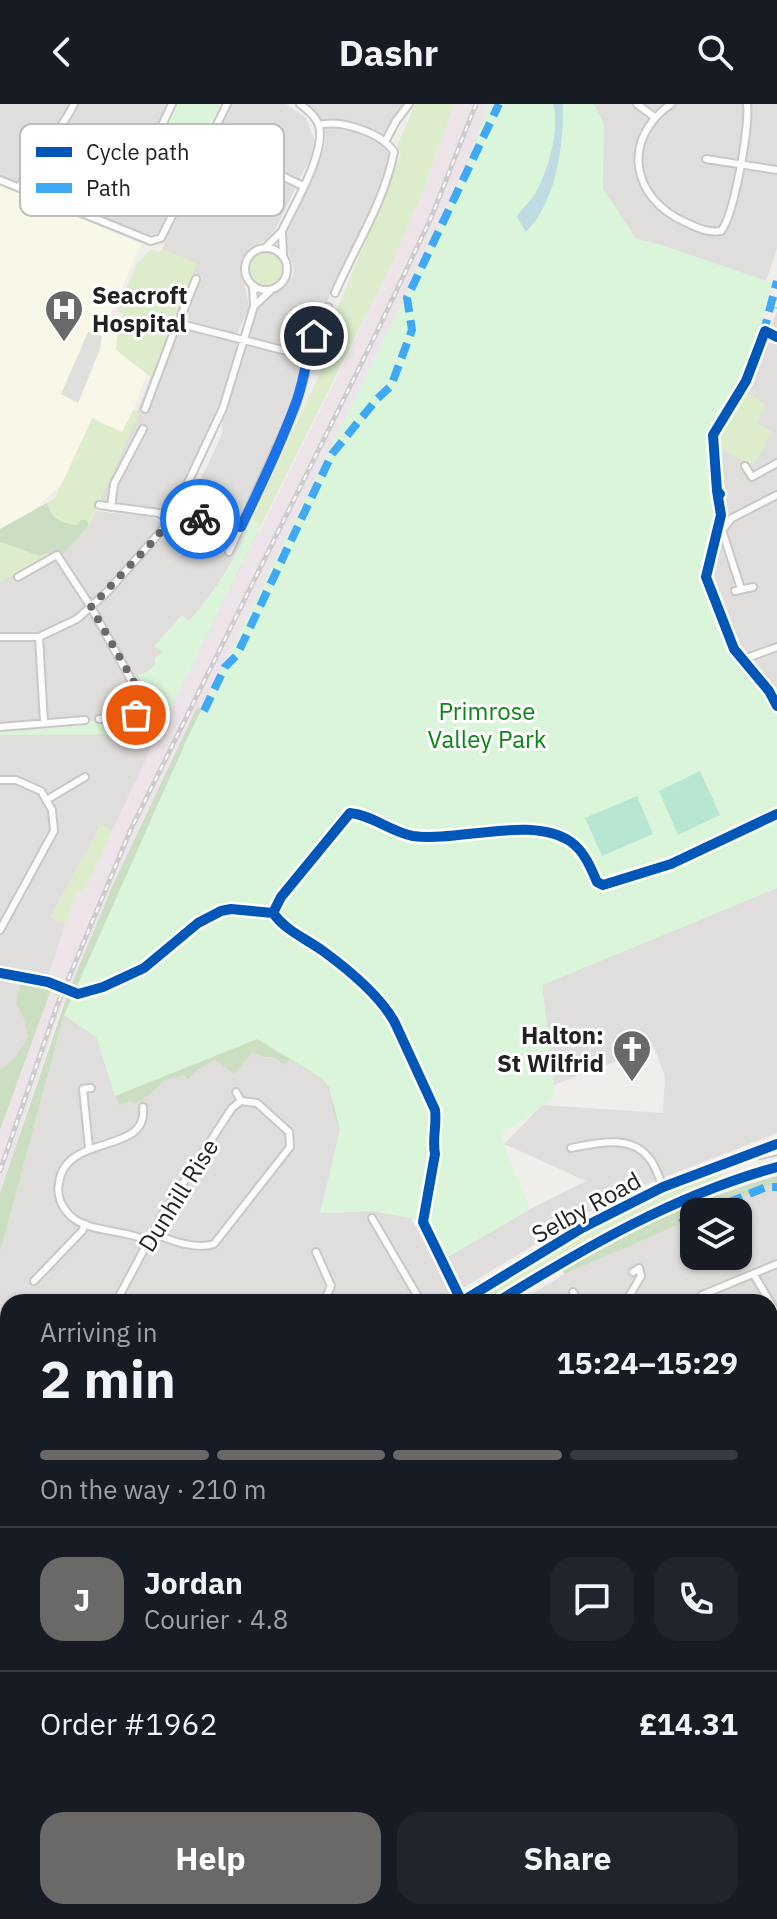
<!DOCTYPE html>
<html lang="en">
<head>
<meta charset="utf-8">
<style>
  body { margin:0; font-family:"IBM Plex Sans",sans-serif; background:#20242c; color:#f1f3f6; height:100vh; display:flex; flex-direction:column; font-size:30px; white-space:nowrap }
  * { box-sizing:border-box; margin:0 }
  p { font-size:26px; color:#9ea1a6 }
  .icon { flex:none; width:44px; height:44px; fill:none; stroke:currentColor; stroke-width:2; stroke-linecap:round; stroke-linejoin:round }
  .map { position:relative; flex:1; overflow:hidden }
  .panel { position:absolute; left:0px; top:1190px; width:778px; height:626px; display:flex; flex-direction:column; background:#171b24; border-radius:24px 24px 0 0; box-shadow:0 2px 6px #0004 }
  .panel>* { flex:none }
  .tools { position:absolute; left:680px; top:1094px; display:grid; gap:16px }
  .tools a { display:grid; place-items:center; width:72px; height:72px; border-radius:16px; background:#171b24; box-shadow:0 2px 6px #0004; font-size:40px }
  .pin { position:absolute; display:grid; place-items:center; width:68px; height:68px; color:#fff; margin:-34px; border:4px solid #fff; border-radius:50%; box-shadow:0 2px 8px #0007 }
  .courier { position:absolute; display:grid; place-items:center; width:80px; height:80px; margin:-40px; border:6px solid #1a73e8; border-radius:50%; background:#fff; color:#222; box-shadow:0 2px 10px #0007 }
  .head em { font-style:normal; font-weight:800 }
  .head div { display:flex; flex-direction:column-reverse }
  .head { display:flex; align-items:center; justify-content:space-between; height:136px; padding:0 40px }
  h1 { font-size:52px; font-weight:800; line-height:60px }
  .bar { display:grid; grid-template-columns:repeat(4,1fr); gap:12px 8px; align-content:center; height:96px; padding:0 40px }
  .bar i { height:10px; border-radius:6px; background:#363941 }
  .bar .selected { background:#6a6968 }
  .bar p { grid-column:span 4 }
  .line { display:flex; align-items:center; gap:20px; padding:0 40px; border-top:2px solid #363941 }
  .line div { flex:1 }
  .round { display:grid; place-items:center; flex:none; width:84px; height:84px; border-radius:24px; background:#20242c }
  .action { display:flex; gap:16px; margin-top:auto; padding:16px 40px }
  .action a { flex:1; height:92px; border-radius:24px; background:#6a6968; color:#fff; font-size:32px; font-weight:800; line-height:92px; text-align:center }
  .action a+a { background:#20242c; color:#f1f3f6 }
  header { display:flex; justify-content:space-between; align-items:center; height:104px; padding:0 40px; background:#171b24; font-size:36px; font-weight:800 }
  .map>svg:first-child { display:block }
</style>
</head>
<body>
<header><svg class="icon" aria-label="back" viewBox="0 0 24 24"><path d="M15 5l-7 7 7 7"/></svg>Dashr<svg class="icon" aria-label="search" viewBox="0 0 24 24"><circle cx="10" cy="10" r="6"/><path d="M15 15l6 6"/></svg></header>
<div class="map">
<svg width="777" height="1815" viewBox="0 0 777 1815">
  <rect width="100%" height="100%" fill="#f0eeeb"/>
  <!-- residential -->
  <path fill="#dfdedc" d="M0,0H169L149,40L188,62L160,125L156,130L146,132L0,71Z
    M228,0H286L306,14L314,35L312,50L276,124L266,136L249,145L243,153L240,169L246,186L249,203L238,228L232,231L184,216V210L199,177L191,173L196,160L162,145Z
    M308,0H405L389,20L380,40L390,49L385,73L305,245L298,283L275,340L281,343L265,381L258,379L241,412L234,418L186,407L222,330L223,307L171,409L98,399L123,343L172,219L241,236L264,195L285,181L293,172L294,164L286,143L288,125L321,55L325,39V26L319,11Z
    M594,0H777V144L766,177L658,140L636,135L602,85L604,20Z
    M777,207V594L772,585L752,564L747,553L740,551L710,472L721,421L716,341L753,361L772,328L756,319L764,299L745,289Z
    M96,407L152,413L163,421L101,493L178,420L259,427L167,612L0,623V478L59,446L63,449L89,421Z
    M52,629L158,630L84,787L76,789L48,873H21L16,900L23,913L28,933L0,984V631Z
    M777,784V1029L614,1093L461,1185L446,1154L530,1105L586,1077L504,1040L542,1001L663,1009L665,973L654,943L554,981L542,881Z
    M64,911L96,933L258,935L322,974L329,983L340,1026L321,1109L373,1107L411,1114L453,1191L442,1198H8V1460L0,1464V1149Z
    M777,1079V1579L772,1574L775,1571L770,1566V1198H519L573,1165L694,1114V1152H738V1108H708Z
    M0,1534L4,1541L8,1539V1622L0,1662Z
    M777,1693V1815H612L613,1808H770V1746L774,1743L770,1738V1698Z
    M12,1808H247L248,1815H13Z"/>
  <!-- industrial -->
  <path fill="#ede4e9" d="M454,0H489L468,59L431,140L202,606L196,604L112,783L57,915L0,1089V1026L54,878L48,873L76,788L84,787L158,630L352,243L422,90Z"/>
  <!-- education -->
  <path fill="#f8f7e8" d="M0,81L141,140L108,216L149,262L125,330L92,313L65,377L32,408L0,425Z
    M324,1808H396L398,1815H326Z"/>
  <!-- grass -->
  <path fill="#ddeccb" d="M415,0H454L422,90L390,164L261,421L252,416L319,271L338,203L401,51L397,42Z
    M151,145L160,148L162,145L197,159L151,273L116,246L118,221L123,210L117,207L136,161Z
    M249 164a17 17 0 1 1 34 0a17 17 0 1 1-34 0Z
    M738,282L765,300L757,319L772,328L753,362L716,341L717,330L731,306L727,303Z
    M133,306L139,309L89,421L86,416L78,421C62,419 53,415 47,399L55,394L92,315L122,328Z
    M0,438L40,452L50,451L0,478Z
    M98,719L112,727L84,787L76,789L65,820L50,813L98,726Z
    M727,1064C719,1083 682,1090 663,1098C604,1124 549,1158 495,1193L491,1184C564,1138 643,1089 727,1064Z"/>
  <!-- forest -->
  <path fill="#cbdec1" d="M47,399C52,415 61,419 77,421L81,416H86L89,421L63,450L59,446L40,452L0,438V425Z
    M197,603L202,606L154,709L79,889L70,884L112,783Z
    M20,879L52,883L0,1026V965C13,960 21,945 28,933L23,913L16,900Z
    M68,889L79,893L323,913L340,1026L333,1007L332,987L322,974L290,955L284,961L274,953H264L253,948L234,970L215,956L198,965L187,976L185,971L164,976C157,985 146,994 135,999L131,997L119,1001L96,933L64,911L0,1149V1089Z
    M777,1072V1079L708,1108H694V1114L564,1170L563,1167C630,1126 701,1093 777,1072Z"/>
  <!-- park -->
  <path fill="#daf5da" d="M176,0H220L188,62L157,45Z
    M489,0H594L604,20L603,85L636,135L658,140L772,179L751,255L727,303L731,306L717,330L721,421L710,472L747,569L764,586L777,612V784L542,881L555,992L500,1032L530,1105L446,1154L426,1117L373,1107L320,1109L340,1026L329,983L322,974L257,935L115,992L96,933L64,911L187,635L431,140L468,59Z
    M252,416L261,421L158,630L0,631V624L154,613L157,605H152L138,571L147,568L155,561V554L163,548L154,542L182,511L189,517C215,488 237,452 252,416Z
    M496,1808H559L557,1815H500Z"/>
  <!-- pitch -->
  <path fill="#b7e6d2" d="M700,667L720,711L678,731L659,687Z
    M637,692L653,730L602,752L585,714Z"/>
  <!-- parking -->
  <path fill="#e0dfde" d="M88,228L102,232L100,245L78,299L61,290Z"/>
  <!-- water -->
  <path fill="#bfdbe3" d="M553,0H563C564,41 556,98 526,128L517,113C521,105 528,100 533,93C547,72 561,24 553,0Z"/>
  <g fill="none" stroke-linecap="round" stroke-linejoin="round">
    <!-- stream -->
    <path stroke="#bfdbe3" stroke-width="2" d="M136,1198L160,1194L180,1198
      M0,1235L8,1231
      M516,1808L520,1815"/>
    <defs>
      <path id="pedestrian" d="M587,755L597,778L603,781L671,760L777,710"/>
      <path id="minor" d="M637,0L653,12
        M671,0C621,35 631,94 685,118C698,124 707,129 721,127C734,112 750,21 747,0
        M319,21C341,15 382,29 394,48C384,99 355,142 335,189
        M56,33L125,69L134,70L142,64L172,0
        M207,36L303,82
        M385,38L396,17L409,0
        M706,55L777,66
        M0,76L151,137L161,134L227,0
        M19,84C33,52 59,32 74,0
        M282,127C293,103 329,44 318,19C314,11 307,5 300,0
        M267,142L282,127L283,151
        M245 165a21 21 0 1 1 42 0a21 21 0 1 1-42 0Z
        M253,181L254,202L270,187
        M773,199L777,200
        M181,220L306,252
        M765,227L777,233
        M145,305L176,222L181,220V212L196,175
        M745,362L752,373L777,359
        M99,401L159,409L170,417
        M111,403L114,380L143,325
        M174,410L241,423
        M229,448L295,303L305,271L306,252L328,203
        M18,473L57,451L91,503L146,603L143,610L99,615
        M741,485L722,426L732,414L777,391
        M735,487L753,483
        M0,533H39L77,515L108,487L170,417L223,304L254,202
        M39,533L44,618
        M750,566L744,555L777,543
        M763,579L777,602
        M0,623L85,616
        M0,676H16L41,687L52,706L54,727L0,826
        M48,695L85,673
        M0,869L48,878
        M143,1003C149,1052 65,1028 59,1079C57,1089 60,1100 67,1108C84,1130 124,1124 147,1137
        M89,1044L83,985L91,984
        M571,1044C596,1039 631,1030 649,1054C656,1062 659,1074 663,1083
        M372,1114L421,1198
        M423,1118L462,1197
        M153,1128C169,1137 197,1146 214,1140L290,1043L289,1028L257,999L241,997
        M316,1148L331,1182L326,1193L318,1198
        M754,1171L770,1198
        M34,1177L82,1127L85,1120
        M573,1188L579,1198
        M627,1196L641,1172L639,1164L633,1168
        M116,1198L163,1110L232,1004L241,997L236,988
        M695,1198L702,1191L777,1160
        M770,1198L777,1210
        M770,1299L772,1301
        M2,1301L8,1295
        M0,1378L8,1373
        M770,1379L777,1392
        M770,1485L777,1490
        M770,1568L777,1560
        M0,1610L8,1612
        M0,1741H8
        M65,1808L67,1815
        M127,1808L128,1815
        M189,1808L190,1815"/>
      <path id="tertiary" d="M760,1050L777,1046
        M770,1607L777,1616
        M770,1689L777,1684
        M0,1728L2,1681L8,1649
        M0,1750L6,1815
        M257,1808L259,1815
        M603,1808L605,1815
        M566,1815L568,1808"/>
      <path id="secondary" d="M461,1198L582,1124L663,1083L777,1040
        M497,1198C586,1143 675,1091 777,1063
        M0,1475L8,1470
        M0,1497L8,1492"/>
    </defs>
    <!-- pedestrian casing -->
    <use href="#pedestrian" stroke="#c9c8c7" stroke-width="9"/>
    <!-- minor casing -->
    <use href="#minor" stroke="#c9c8c7" stroke-width="10"/>
    <!-- tertiary casing -->
    <use href="#tertiary" stroke="#c9c8c7" stroke-width="12"/>
    <!-- secondary casing -->
    <use href="#secondary" stroke="#999a82" stroke-width="13"/>
    <!-- pedestrian -->
    <use href="#pedestrian" stroke="#fdfcfc" stroke-width="5"/>
    <!-- minor -->
    <use href="#minor" stroke="#fdfcfc" stroke-width="6"/>
    <!-- tertiary -->
    <use href="#tertiary" stroke="#fdfcfc" stroke-width="8"/>
    <!-- secondary -->
    <use href="#secondary" stroke="#f4f4ed" stroke-width="9"/>
    <defs>
      <path id="rail" d="M0,1067L57,902L131,725L373,236L431,114L476,0"/>
    </defs>
    <!-- rail casing -->
    <use href="#rail" stroke="#ccc" stroke-width="5"/>
    <!-- rail -->
    <use href="#rail" stroke="#fff" stroke-width="2" stroke-dasharray="6" stroke-linecap="butt"/>
    <!-- quiet -->
    <path stroke="#3fa9f5" stroke-width="8" stroke-dasharray="16 8" stroke-linecap="butt" d="M763,231L777,177
      M204,607L225,563L237,551L332,350L377,295L391,282L412,226L407,194L499,0
      M705,1108L766,1083H777
      M680,1119L694,1113
      M770,1299L772,1301"/>
    <defs>
      <path id="cycleway" d="M717,387L713,331L746,277L765,227L777,233
        M720,390L717,387L721,411L706,473L734,545L769,587L777,602
        M273,809L281,793L350,709C372,711 391,728 413,732C459,738 532,711 571,738C584,747 591,764 597,778L603,781L671,760L777,710
        M273,809C286,827 305,834 323,847C349,866 380,891 395,919L435,1006C437,1022 432,1035 435,1050L423,1118L462,1198
        M0,869L48,878L78,890L103,883L144,864L198,819L221,807L231,805L273,809
        M461,1198L582,1124L663,1083L777,1040
        M497,1198C586,1143 675,1091 777,1063"/>
    </defs>
    <!-- cycleway casing -->
    <use href="#cycleway" stroke="#fff" stroke-width="15"/>
    <!-- cycleway -->
    <use href="#cycleway" stroke="#0057b8" stroke-width="10"/>
  </g>
  <g fill="none" stroke-linecap="round" stroke-linejoin="round">
    <!-- done -->
    <path stroke="#6a6968" stroke-width="8" stroke-dasharray="0 14.4" d="M136,611L146,608L140,589L91,503L155,435L174,410L200,415"/>
    <!-- route -->
    <path stroke="#1a73e8" stroke-width="10" d="M200,415L241,423C260,384 279,344 294,304C304,280 305,256 314,232"/>
  </g>
  <!-- icons -->
  <defs>
    <symbol id="hospital-pin" viewBox="-11 -11 22 30"><path d="M0 17L-7.5 6A9.5 9.5 0 1 1 7.5 6Z" fill="#6a6968" stroke="#fff"/><path d="M-5-5h3v3.5h4V-5h3V5h-3V1.5h-4V5h-3Z" fill="#fff"/></symbol>
    <symbol id="church-pin" viewBox="-11 -11 22 30"><path d="M0 17L-7.5 6A9.5 9.5 0 1 1 7.5 6Z" fill="#6a6968" stroke="#fff"/><path d="M-1.2-6h2.4v3.5h3.3v2.4h-3.3V6h-2.4V-.1h-3.3v-2.4h3.3Z" fill="#fff"/></symbol>
  </defs>
  <g fill-rule="evenodd">
    <use href="#hospital-pin" x="42" y="183" width="44" height="60"/>
    <use href="#church-pin" x="610" y="923" width="44" height="60"/>
  </g>
  <g text-anchor="middle" dominant-baseline="central" stroke-width="6" stroke-linejoin="round" paint-order="stroke">
    <!-- poi labels -->
    <g font-size="24" font-weight="bold" fill="#222" stroke="#fff" text-anchor="start">
      <text x="92" y="191">Seacroft<tspan x="92" dy="28">Hospital</tspan></text>
      <text x="604" y="931" text-anchor="end">Halton:<tspan x="604" dy="28">St Wilfrid</tspan></text>
    </g>
    <!-- park labels -->
    <g font-size="24" fill="#0c8416" stroke="#fff">
      <text x="487" y="607">Primrose<tspan x="487" dy="28">Valley Park</tspan></text>
    </g>
    <!-- street labels -->
    <g font-size="24" fill="#222" stroke="#fff">
      <text transform="translate(178 1091) rotate(-58)">Dunhill Rise</text>
      <text transform="translate(586 1103) rotate(-29)">Selby Road</text>
    </g>
  </g>
  <!-- legend -->
  <rect x="20" y="20" width="264" height="92" rx="12" fill="#fff" stroke="#bdbdbd" stroke-width="2"/>
  <rect x="36" y="43" width="36" height="10" fill="#0057b8"/>
  <rect x="36" y="79" width="36" height="10" fill="#3fa9f5"/>
  <g font-size="22" fill="#222">
    <text x="86" y="56">Cycle path</text>
    <text x="86" y="92">Path</text>
  </g>
</svg>
<div class="tools">
<a><svg class="icon" aria-label="layers" viewBox="0 0 24 24"><path d="M12 4l9 5-9 5-9-5zM3 14l9 5 9-5"/></svg></a>
</div>
<div class="pin" style="left:136px;top:611px;background:#ea580c"><svg class="icon" aria-label="bag" viewBox="0 0 24 24"><path d="M5 8h14l-1 12H6zM9 8a3 3 0 0 1 6 0"/></svg></div>
<div class="pin" style="left:314px;top:232px;background:#1f2937"><svg class="icon" aria-label="home" viewBox="0 0 24 24"><path d="M3 11l9-7 9 7M6 9v11h12V9"/></svg></div>
<div class="courier" style="left:200px;top:415px"><svg class="icon" aria-label="bike" viewBox="0 0 24 24"><circle cx="6" cy="16" r="4"/><circle cx="18" cy="16" r="4"/><path d="M6 16l4-8h5l3 8M10 8l3 8H6M13 5h3"/></svg></div>
<section class="panel">
<div class="head"><div><h1>2 min</h1><p>Arriving in</p></div><em>15:24–15:29</em></div>
<div class="bar"><i class="selected"></i><i class="selected"></i><i class="selected"></i><i></i><p>On the way · 210 m</p></div>
<div class="line" style="height:144px"><b class="round" style="background:#6a6968;color:#fff">J</b><div><b>Jordan</b><p>Courier · 4.8</p></div><a class="round"><svg class="icon" aria-label="chat" viewBox="0 0 24 24"><path d="M4 5h16v11H9l-5 4z"/></svg></a><a class="round"><svg class="icon" aria-label="phone" viewBox="0 0 24 24"><path d="M5 4h4l2 5-3 2q2 4 5 5l2-3 5 2v4C11 20 4 13 5 4z"/></svg></a></div>
<div class="line" style="height:104px"><div>Order #1962</div><b>£14.31</b></div>
<div class="action"><a>Help</a><a>Share</a></div>
</section>
</div>
</body>
</html>
